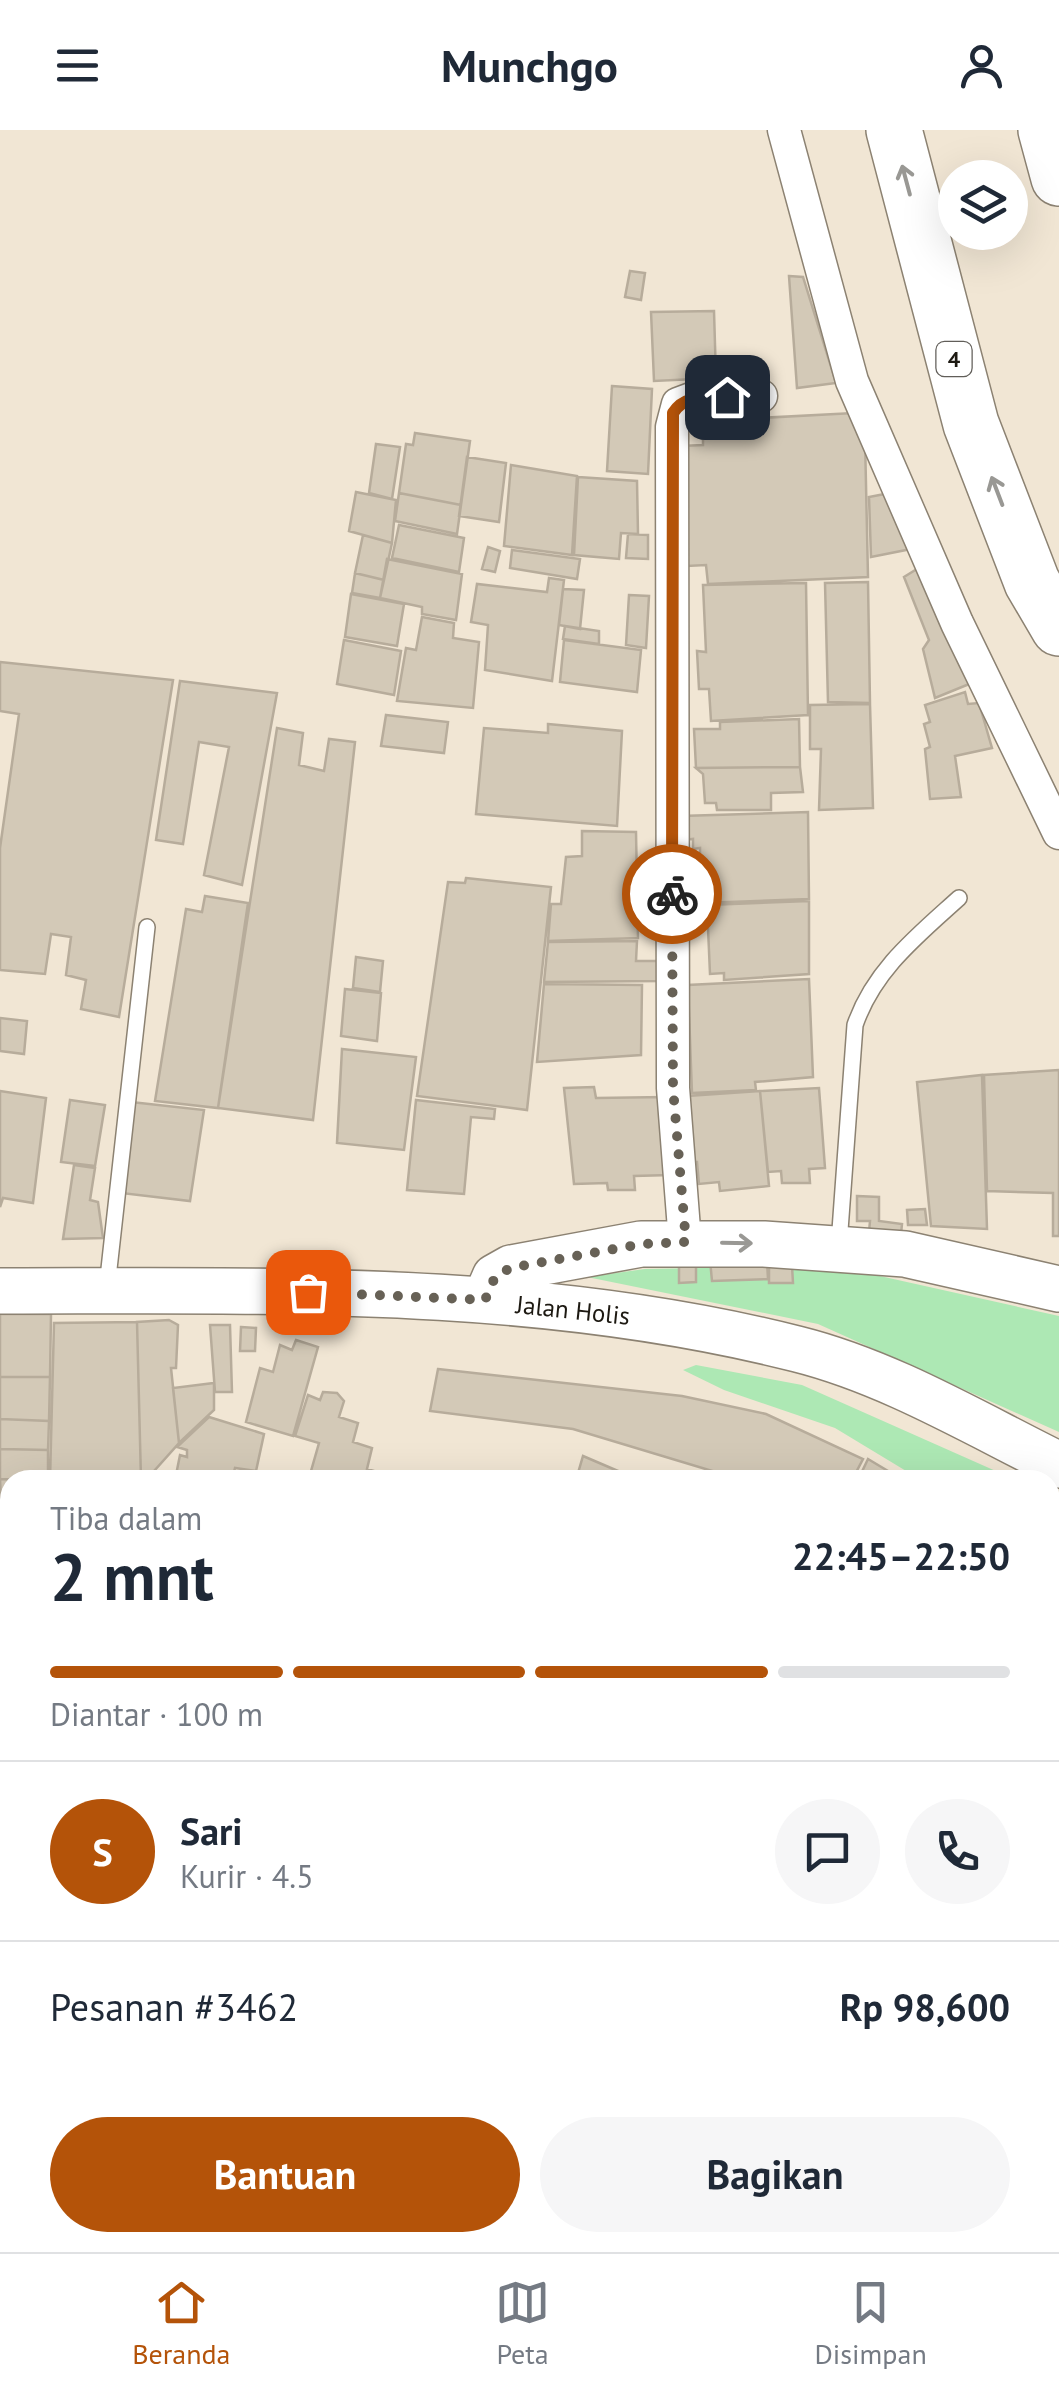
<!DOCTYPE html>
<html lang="id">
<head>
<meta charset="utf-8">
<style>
  body { margin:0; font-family:"PT Sans",sans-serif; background:#f6f6f7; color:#1f2937; height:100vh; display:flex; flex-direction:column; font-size:38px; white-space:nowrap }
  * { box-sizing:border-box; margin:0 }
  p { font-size:32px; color:#747a83 }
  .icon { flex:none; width:55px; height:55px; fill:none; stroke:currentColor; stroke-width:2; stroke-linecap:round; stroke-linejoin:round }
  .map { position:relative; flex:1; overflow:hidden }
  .sheet { position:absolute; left:0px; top:1340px; width:1060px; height:782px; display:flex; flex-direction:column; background:#fff; border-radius:30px 30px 0 0; box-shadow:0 10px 40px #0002 }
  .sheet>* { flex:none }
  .controls { position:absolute; left:938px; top:30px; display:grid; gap:20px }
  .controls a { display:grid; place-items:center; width:90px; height:90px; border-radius:50%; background:#fff; box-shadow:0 10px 40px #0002; font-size:50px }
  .pin { position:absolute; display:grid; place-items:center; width:85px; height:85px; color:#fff; margin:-42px; border-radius:20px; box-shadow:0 5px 15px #0006 }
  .courier { position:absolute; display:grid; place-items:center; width:100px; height:100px; margin:-50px; border:8px solid #b45309; border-radius:50%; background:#fff; color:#222; box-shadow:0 2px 12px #0007 }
  .head em { font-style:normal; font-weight:700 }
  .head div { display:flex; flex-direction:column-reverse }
  .head { display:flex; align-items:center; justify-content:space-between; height:170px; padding:0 50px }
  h1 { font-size:65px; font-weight:700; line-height:75px }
  .bar { display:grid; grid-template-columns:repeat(4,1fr); gap:15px 10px; align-content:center; height:120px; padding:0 50px }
  .bar i { height:12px; border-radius:8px; background:#e0e1e3 }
  .bar .current { background:#b45309 }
  .bar p { grid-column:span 4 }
  .line { display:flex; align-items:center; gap:25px; padding:0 50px; border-top:2px solid #e0e1e3 }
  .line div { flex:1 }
  .round { display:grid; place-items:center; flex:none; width:105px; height:105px; border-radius:52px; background:#f6f6f7 }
  .button { display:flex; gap:20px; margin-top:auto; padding:20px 50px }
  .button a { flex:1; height:115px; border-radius:60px; background:#b45309; color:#fff; font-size:40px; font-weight:700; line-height:115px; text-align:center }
  .button a+a { background:#f6f6f7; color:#1f2937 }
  header { display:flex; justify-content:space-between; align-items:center; height:130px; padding:0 50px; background:#fff; font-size:45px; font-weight:700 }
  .tabs { display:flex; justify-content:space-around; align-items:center; height:140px; border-top:2px solid #e0e1e3; background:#fff; font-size:28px; color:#747a83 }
  .tabs a { display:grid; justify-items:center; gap:5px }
  .tabs .current { color:#b45309 }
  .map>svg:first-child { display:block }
</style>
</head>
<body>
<header><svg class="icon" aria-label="menu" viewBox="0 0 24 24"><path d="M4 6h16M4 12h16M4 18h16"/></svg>Munchgo<svg class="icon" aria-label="person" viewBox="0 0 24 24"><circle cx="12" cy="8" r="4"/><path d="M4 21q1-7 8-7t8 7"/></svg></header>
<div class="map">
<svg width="1059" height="2122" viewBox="0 0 1059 2122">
  <rect width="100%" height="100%" fill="#f1e6d4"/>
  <!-- green -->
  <path fill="#ade8b4" d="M835,1136L1059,1186V1302L818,1194L587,1147L645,1139Z
    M696,1235L802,1255L1016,1350H921L835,1298L724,1260L683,1240Z"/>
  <!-- building -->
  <path fill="#d3c9b7" stroke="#b7ac9b" stroke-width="2.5" d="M630,141L645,143L641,170L625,167Z
    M789,146L803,147L836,253L797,258Z
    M714,181L716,248L654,251L651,182Z
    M612,256L652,259L648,344L607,341Z
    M854,283L865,308L868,447L708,454L706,435L687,436L681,316L703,315V291Z
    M415,303L470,311L461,375L399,363L406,314L413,315Z
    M376,314L400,317L392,369L369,363Z
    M467,327L506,333L499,392L459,386Z
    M511,335L577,346L572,425L504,416Z
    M578,347L637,351L638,404L621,403L619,429L574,425Z
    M356,362L396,370L392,413L349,401Z
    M399,363L461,375L457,404L395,391Z
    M890,363L916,418L871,427L869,367Z
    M399,395L464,408L459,442L392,428Z
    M628,404L648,405V429L626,428Z
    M363,405L392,413L384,450L355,443Z
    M488,417L500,421L495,442L482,439Z
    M512,420L580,429L577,449L510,438Z
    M387,429L462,444L456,490L422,484V477L380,468Z
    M925,434L979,550L935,568L923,519L929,510L904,447Z
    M355,443L384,450L380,468L352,463Z
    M549,448L564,450L552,551L485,540L488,495L471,492L477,454L547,462Z
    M868,452L870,573L828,572L825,453Z
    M806,453L808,585L711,591L709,559H699L697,521L706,522L703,455Z
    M563,459L584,460L580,499L559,495Z
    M351,464L404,474L397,516L345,507Z
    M629,465L649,466L646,518L626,515Z
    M422,487L454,493L453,508L479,512L473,578L397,571L406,518L416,520Z
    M565,496L599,501V514L563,509Z
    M344,510L401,521L394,565L337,554Z
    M564,510L641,520L637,562L560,552Z
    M0,532L173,550L119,887L81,879L86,850L66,845L71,807L51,804L45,844L0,840V718L19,584L0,581Z
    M180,551L277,563L242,755L204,745L229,617L199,612L183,714L156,710Z
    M965,562L968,574L979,573L992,618L955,626L961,667L930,669L925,619L930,617L924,594L930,592L925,575Z
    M870,574L873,678L819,680L821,619H810V575Z
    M386,585L448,592L444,623L381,616Z
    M799,589L800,637L696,638L694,599H720V592Z
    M548,594L622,601L617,696L476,684L484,598L548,603Z
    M277,598L303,603L299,635L324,641L329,609L355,612L313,990L218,978Z
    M800,637L803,662L771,663V680H717L716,673H705L703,644L696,638Z
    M808,682L809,769L701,773L697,728H700V718L693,719V709L683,710L681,686Z
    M582,701L636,702L638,808L548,811L551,774H561L566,727L582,726Z
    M466,748L551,757L527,980L417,966L448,752L465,753Z
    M205,766L248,773L218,978L155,971L186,779L202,782Z
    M809,771V844L724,850V843L710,844L707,775Z
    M637,811L636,831H660L661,851L544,852L548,812Z
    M356,827L383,831L380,862L353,858Z
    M809,849L813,947L755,952L756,960L692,963L688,855Z
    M544,854L642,855L641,925L537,932Z
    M345,859L381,863L377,911L341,906Z
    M0,888L27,891L24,924L0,921Z
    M342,919L416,927L404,1020L337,1013Z
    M1059,940V1106H1053V1063L987,1061L984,945Z
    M982,945L987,1099L931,1096L917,952Z
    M594,957L596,968L665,967L670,1045L634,1046L635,1060H608L607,1053L574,1054L564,958Z
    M819,958L825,1038L809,1039L810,1053H782L781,1041L768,1042L760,961Z
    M0,961L46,968L33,1073L3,1068L0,1077Z
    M760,961L769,1056L720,1061L719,1052L699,1054L697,1032H690L687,966Z
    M70,970L105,975L95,1036L61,1032Z
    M416,970L495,979L494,989L471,987L464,1064L407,1060Z
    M131,972L204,980L190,1071L121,1063Z
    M74,1035L95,1038L90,1070L98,1072L103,1108L63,1109Z
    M857,1066L879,1067V1091L902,1094L901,1104L869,1102L870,1091H857Z
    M925,1079L927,1095H908L907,1080Z
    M696,1130V1152L679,1153V1131Z
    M710,1130L767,1131L768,1149L712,1151Z
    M769,1135L792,1136L793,1153H769Z
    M0,1184H51L50,1247H0Z
    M169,1190L178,1195L176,1238H171L179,1313L146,1350H141L137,1192Z
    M137,1192L141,1350H50L54,1193Z
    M210,1195H230L232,1262H215Z
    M241,1197L256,1198L255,1221H240Z
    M296,1210L318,1217L293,1306L246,1292L260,1238L273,1242L280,1215L292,1220Z
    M438,1239L682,1266L766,1284L863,1329L852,1350H742L573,1299L430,1281Z
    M0,1247H50L49,1291L0,1289Z
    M214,1253V1280L179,1313L173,1258Z
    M323,1262L337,1263L344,1271L339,1287L358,1293L353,1312L372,1318L367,1339L381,1343L379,1350L309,1348L319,1313L295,1306L308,1265L320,1270Z
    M209,1287L264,1304L256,1341L235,1338L232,1350H175L180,1325L187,1327V1320L177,1317Z
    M0,1289L49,1291L48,1320L0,1319Z
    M0,1319L48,1320V1350L0,1349Z
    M583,1326L639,1350H576Z
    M868,1329L903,1350H858Z
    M0,1349L22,1350H10V1377L1,1376Z
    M0,1376L10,1377V1557L0,1554L4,1531L0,1530Z
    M1050,1440L1059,1446V1555L1050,1571Z
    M1,1558L10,1561V1708L0,1705Z
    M1059,1573V1599H1050V1588Z
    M1050,1686L1059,1688V1809L1050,1807Z
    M9,1815L10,1906L1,1937L0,1842Z
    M1050,1889L1059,1891V2041L1050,2039Z
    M10,1906V1940L1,1937Z
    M0,1950L10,1954V1973L0,2005Z
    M10,1973V2048L0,2045V2005Z
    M202,2112H219L216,2122H199Z
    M219,2112H346L343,2122H239Z
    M346,2112H420L417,2122H343Z
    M420,2112H516L519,2114L516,2122H417Z
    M724,2112H786L783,2122H721Z
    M724,2112L721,2122H593L562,2113Z
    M786,2112H864L861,2122H783Z
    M865,2112H901L898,2122H862Z
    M916,2112H934L931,2122H912Z
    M936,2112H965L968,2113L966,2122H933Z"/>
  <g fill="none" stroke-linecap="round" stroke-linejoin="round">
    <defs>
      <path id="lane" d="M839,1114L855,895C874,840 917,806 959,768
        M107,1157L147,797
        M1050,1648L1059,1650
        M1050,1823L1059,1825"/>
      <path id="street" d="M784,0L852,251L957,493L1059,703
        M685,1112L673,958L672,297L678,274L694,268L761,266
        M0,1781L10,1785
        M22,2112L54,2122
        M1047,2112L1059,2116
        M532,2122L535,2112"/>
      <path id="secondary" d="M0,1161C265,1161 538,1153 797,1219C889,1242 974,1293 1059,1335
        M485,1170L495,1147L511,1138L641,1114H764L905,1124L1059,1159"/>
      <path id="highway" d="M894,0L971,294L1032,452L1059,498
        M1046,0L1059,48"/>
    </defs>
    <!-- lane casing -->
    <use href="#lane" stroke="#8c8272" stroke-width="18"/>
    <!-- street casing -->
    <use href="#street" stroke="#8c8272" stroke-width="35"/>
    <!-- secondary casing -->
    <use href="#secondary" stroke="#8c8272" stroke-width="48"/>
    <!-- highway casing -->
    <use href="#highway" stroke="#8c8272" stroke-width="58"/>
    <!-- lane -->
    <use href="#lane" stroke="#fff" stroke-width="15"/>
    <!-- street -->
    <use href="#street" stroke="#fff" stroke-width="32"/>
    <!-- secondary -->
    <use href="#secondary" stroke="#fff" stroke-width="45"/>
    <!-- highway -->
    <use href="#highway" stroke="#fff" stroke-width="55"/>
  </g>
  <!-- one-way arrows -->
  <defs><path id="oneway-shaft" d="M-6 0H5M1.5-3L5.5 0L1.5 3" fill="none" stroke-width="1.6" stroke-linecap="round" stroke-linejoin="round" transform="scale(2.5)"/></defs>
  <g stroke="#999894">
    <use href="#oneway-shaft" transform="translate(906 50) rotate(-105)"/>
    <use href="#oneway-shaft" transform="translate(997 361) rotate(-111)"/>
    <use href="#oneway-shaft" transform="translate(737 1113) rotate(1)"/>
  </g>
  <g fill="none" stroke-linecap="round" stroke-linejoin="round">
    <!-- done -->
    <path stroke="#676156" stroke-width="10" stroke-dasharray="0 18" d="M308,1162L485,1170L495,1147L510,1138L642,1114L686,1112L673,958L672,764"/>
    <!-- route -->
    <path stroke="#b45309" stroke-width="12" d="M672,764L673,283C685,264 707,268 727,267"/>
  </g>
  <g text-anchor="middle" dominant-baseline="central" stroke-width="8" stroke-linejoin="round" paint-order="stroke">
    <!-- shield labels -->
    <rect fill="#fff" stroke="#615e59" stroke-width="2.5" x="936.5" y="212" width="35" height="34" rx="8"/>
    <g font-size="22" font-weight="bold" fill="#1d1912">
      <text x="954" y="229">4</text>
    </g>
    <!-- street labels -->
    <g font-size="25" fill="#1d1912" stroke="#fff">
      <text transform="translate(573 1180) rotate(6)">Jalan Holis</text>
    </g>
  </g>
</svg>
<div class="controls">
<a><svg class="icon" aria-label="layers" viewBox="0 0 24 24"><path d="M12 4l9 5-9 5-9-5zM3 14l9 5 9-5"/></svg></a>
</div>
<div class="pin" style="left:308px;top:1162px;background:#ea580c"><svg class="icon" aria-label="bag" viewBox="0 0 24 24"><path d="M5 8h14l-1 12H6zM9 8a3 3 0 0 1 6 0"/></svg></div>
<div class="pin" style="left:727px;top:267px;background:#1f2937"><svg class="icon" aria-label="home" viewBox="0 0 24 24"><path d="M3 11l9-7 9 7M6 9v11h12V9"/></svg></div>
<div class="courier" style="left:672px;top:764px"><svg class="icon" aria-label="bike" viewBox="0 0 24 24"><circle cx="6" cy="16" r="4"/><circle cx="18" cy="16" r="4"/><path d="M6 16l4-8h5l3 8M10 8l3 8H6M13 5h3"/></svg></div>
<section class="sheet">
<div class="head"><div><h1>2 mnt</h1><p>Tiba dalam</p></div><em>22:45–22:50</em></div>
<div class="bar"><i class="current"></i><i class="current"></i><i class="current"></i><i></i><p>Diantar · 100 m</p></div>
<div class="line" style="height:180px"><b class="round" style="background:#b45309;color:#fff">S</b><div><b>Sari</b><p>Kurir · 4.5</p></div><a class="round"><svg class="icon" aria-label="chat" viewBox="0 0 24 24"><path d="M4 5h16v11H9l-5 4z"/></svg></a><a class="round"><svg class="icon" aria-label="phone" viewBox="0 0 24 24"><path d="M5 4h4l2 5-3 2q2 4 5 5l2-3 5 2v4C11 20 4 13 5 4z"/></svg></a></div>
<div class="line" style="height:130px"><div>Pesanan #3462</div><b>Rp 98,600</b></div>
<div class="button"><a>Bantuan</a><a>Bagikan</a></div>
</section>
</div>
<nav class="tabs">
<a class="current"><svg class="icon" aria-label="home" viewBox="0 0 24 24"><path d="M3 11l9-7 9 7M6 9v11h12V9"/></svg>Beranda</a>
<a><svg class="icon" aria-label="map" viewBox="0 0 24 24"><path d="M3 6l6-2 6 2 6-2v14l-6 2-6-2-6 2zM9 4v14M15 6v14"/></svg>Peta</a>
<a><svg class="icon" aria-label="saved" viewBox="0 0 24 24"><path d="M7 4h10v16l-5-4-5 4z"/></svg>Disimpan</a>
</nav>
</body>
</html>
